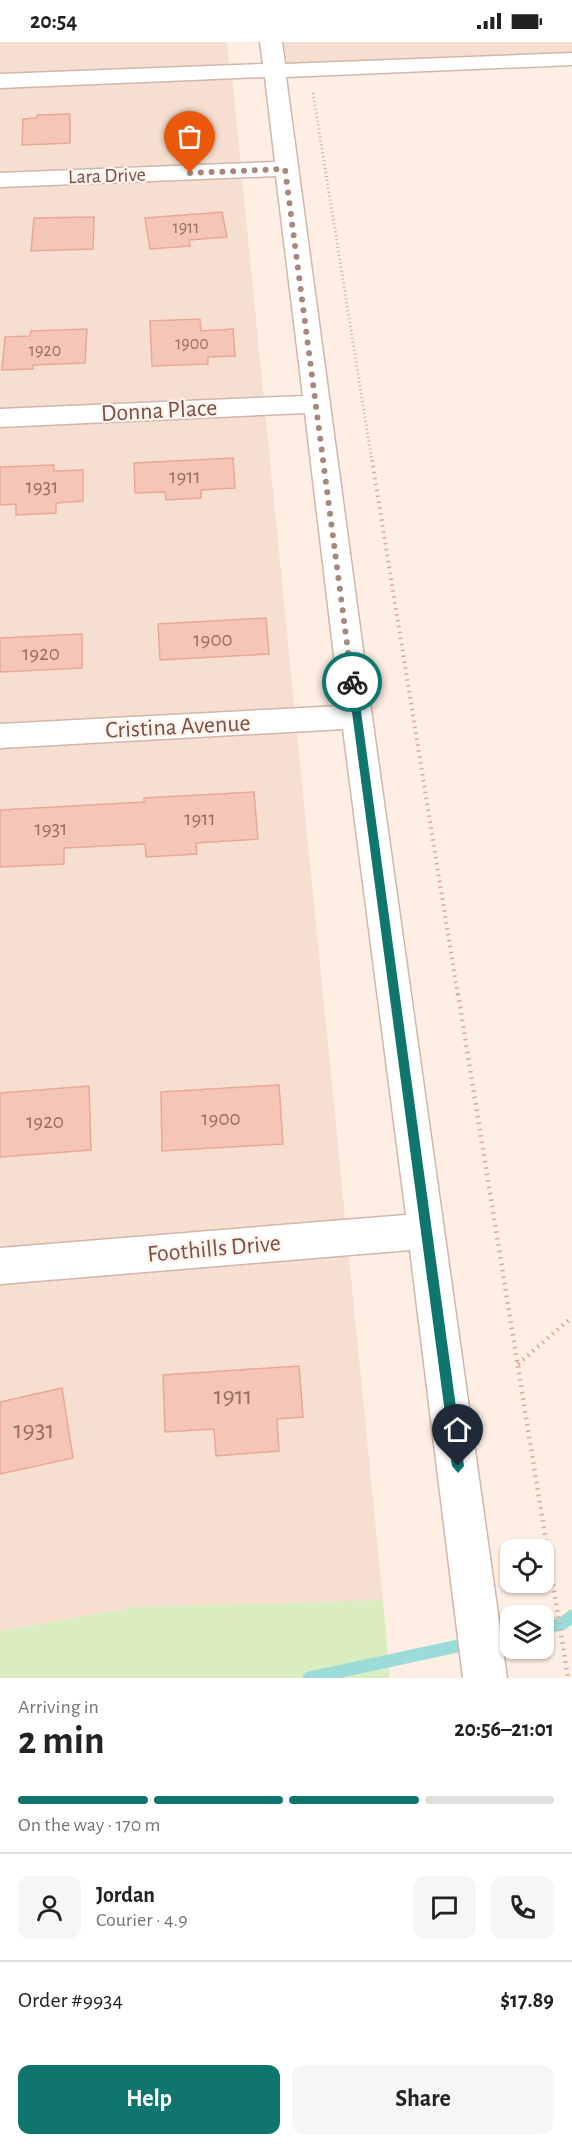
<!DOCTYPE html>
<html lang="en">
<head>
<meta charset="utf-8">
<style>
  body { margin:0; font-family:"Alegreya Sans",sans-serif; background:#f6f6f6; color:#222; height:100vh; display:flex; flex-direction:column; font-size:22px; white-space:nowrap }
  * { box-sizing:border-box; margin:0 }
  p { font-size:20px; color:#767676 }
  .icon { flex:none; width:33px; height:33px; fill:none; stroke:currentColor; stroke-width:2; stroke-linecap:round; stroke-linejoin:round }
  .map { position:relative; height:1636px; overflow:hidden }
  .drawer { display:flex; flex-direction:column; background:#fff; flex:1 }
  .drawer>* { flex:none }
  .fabs { position:absolute; left:500px; top:1497px; display:grid; gap:12px }
  .fabs a { display:grid; place-items:center; width:54px; height:54px; border-radius:12px; background:#fff; box-shadow:0 2px 4px #0004; font-size:30px }
  .pin { position:absolute; display:grid; place-items:center; width:51px; height:51px; color:#fff; margin:-62px -26px; border-radius:50% 50% 50% 0; rotate:-45deg; box-shadow:0 0 6px #0007 }
  .pin .icon { rotate:45deg }
  .courier { position:absolute; display:grid; place-items:center; width:60px; height:60px; margin:-30px; border:4px solid #0f766e; border-radius:50%; background:#fff; color:#222; box-shadow:0 2px 8px #0007 }
  .overview em { font-style:normal; font-weight:700 }
  .overview div { display:flex; flex-direction:column-reverse }
  .overview { display:flex; align-items:center; justify-content:space-between; height:102px; padding:0 18px }
  h1 { font-size:39px; font-weight:700; line-height:45px }
  .bar { display:grid; grid-template-columns:repeat(4,1fr); gap:9px 6px; align-content:center; height:72px; padding:0 18px }
  .bar i { height:8px; border-radius:4px; background:#e0e0e0 }
  .bar .active { background:#0f766e }
  .bar p { grid-column:span 4 }
  .line { display:flex; align-items:center; gap:15px; padding:0 18px; border-top:2px solid #e0e0e0 }
  .line div { flex:1 }
  .round { display:grid; place-items:center; flex:none; width:63px; height:63px; border-radius:12px; background:#f6f6f6 }
  .primary-button { display:flex; gap:12px; margin-top:auto; padding:12px 18px }
  .primary-button a { flex:1; height:69px; border-radius:12px; background:#0f766e; color:#fff; font-size:24px; font-weight:700; line-height:69px; text-align:center }
  .primary-button a+a { background:#f6f6f6; color:#222 }
  .status { display:flex; justify-content:space-between; align-items:center; height:42px; padding:0 30px; background:#fff; direction:ltr }
  .status svg { height:16px; fill:currentColor }
  .map>svg:first-child { display:block }
</style>
</head>
<body>
<div class="status"><b>20:54</b><svg viewBox="0 0 49 12"><path d="M0 12V9h3v3zM5 12V6h3v6zM10 12V3h3v9zM15 12V0h3v12zM26 1h20v11H26zM47 4h2v5h-2z"/></svg></div>
<div class="map">
<svg width="572" height="1636" viewBox="0 0 572 1636">
  <rect width="100%" height="100%" fill="#feeee3"/>
  <!-- residential -->
  <path fill="#f6dfd0" d="M0,0H227L229,27L0,37Z
    M271,0H572V20L273,31Z
    M232,35L383,1558L135,1565L0,1589V45Z"/>
  <!-- green -->
  <path fill="#daecc0" d="M383,1558L390,1636H0V1589L135,1565Z"/>
  <g fill="none" stroke-linecap="round" stroke-linejoin="round">
    <!-- stream -->
    <path stroke="#9bdbda" stroke-width="13" d="M543,1586L562,1582L572,1574
      M487,1598L510,1593
      M309,1636L472,1601"/>
  </g>
  <!-- building -->
  <path fill="#f5c6b8" stroke="#e9a897" stroke-width="1.5" d="M70,72V101L22,103L23,77L37,76V73Z
    M222,170L227,195L189,198L190,204L150,207L145,176Z
    M94,175L93,207L31,209L34,176Z
    M200,277L201,289L233,287L235,314L208,315V322L152,324L150,279Z
    M87,287L85,321L33,323V327L2,328L5,295L30,294L31,289Z
    M233,416L235,446L201,448V456L166,458L165,450L135,451L134,421Z
    M54,423V429L83,428V459L56,461V471L16,473V462L0,463V425Z
    M266,576L269,612L160,618L158,582Z
    M82,592V626L0,630V596Z
    M254,750L258,797L196,801L197,812L146,815L145,802L64,806V822L0,825V768L144,760V756Z
    M279,1043L283,1102L162,1109L161,1050Z
    M89,1044L91,1108L0,1115V1051Z
    M299,1324L303,1375L277,1377L279,1409L216,1414L214,1387L165,1390L163,1333Z
    M62,1346L73,1416L0,1432V1360Z"/>
  <g fill="none" stroke-linecap="round" stroke-linejoin="round">
    <defs>
      <path id="minor" d="M260,0H282L285,22L572,11V23L286,35L372,675L507,1636H463L410,1208L0,1242V1206L406,1173L343,687L0,706V682L340,664L305,371L0,385V367L303,354L276,134L0,145V131L275,120L265,35L0,46V32L263,22Z"/>
    </defs>
    <!-- minor casing -->
    <use href="#minor" stroke="#d2b6ab" stroke-width="3"/>
    <!-- path-far2 -->
    <path stroke="#daa99b" stroke-width="3" stroke-dasharray="1 3" stroke-linecap="butt" d="M313,51L372,419"/>
    <!-- path-far1 -->
    <path stroke="#daa99b" stroke-width="4" stroke-dasharray="1.5 4.5" stroke-linecap="butt" d="M372,418L458,954"/>
    <!-- path -->
    <path stroke="#daa99b" stroke-width="4.5" stroke-dasharray="1.5 5" stroke-linecap="butt" d="M458,952L568,1636
      M518,1322L572,1275"/>
    <!-- minor -->
    <use href="#minor" fill="#fff" fill-rule="evenodd"/>
  </g>
  <!-- route -->
  <path fill="#0f766e" d="M352,637L357,640L464,1424L458,1431L452,1424L348,640Z"/>
  <g fill="none" stroke-linecap="round" stroke-linejoin="round">
    <!-- done -->
    <path stroke="#a7877e" stroke-width="6" stroke-dasharray="0 10.8" d="M190,131L285,127L352,640"/>
  </g>
  <g text-anchor="middle" dominant-baseline="central" stroke-width="4.5" stroke-linejoin="round" paint-order="stroke">
    <!-- far-number labels -->
    <g font-size="18" fill="#976e63">
      <text x="186" y="186">1911</text>
      <text x="192" y="302">1900</text>
      <text x="45" y="309">1920</text>
    </g>
    <!-- far-street labels -->
    <g font-size="20" fill="#785047" stroke="#fff3ea">
      <text transform="translate(107 134) rotate(-2)">Lara Drive</text>
    </g>
    <!-- number labels -->
    <g font-size="21" fill="#976e63">
      <text x="185" y="434">1911</text>
      <text x="42" y="444">1931</text>
      <text x="213" y="597">1900</text>
      <text x="41" y="611">1920</text>
      <text x="200" y="776">1911</text>
      <text x="51" y="786">1931</text>
      <text x="221" y="1076">1900</text>
      <text x="45" y="1079">1920</text>
    </g>
    <!-- street labels -->
    <g font-size="24" fill="#785047" stroke="#fff3ea">
      <text transform="translate(159 369) rotate(-3)">Donna Place</text>
      <text transform="translate(178 685) rotate(-3)">Cristina Avenue</text>
      <text transform="translate(214 1207) rotate(-5)">Foothills Drive</text>
    </g>
    <!-- near-number labels -->
    <g font-size="26" fill="#976e63">
      <text x="233" y="1354">1911</text>
      <text x="34" y="1388">1931</text>
    </g>
  </g>
</svg>
<div class="fabs">
<a><svg class="icon" aria-label="locate" viewBox="0 0 24 24"><circle cx="12" cy="12" r="6"/><path d="M12 2v4M12 18v4M2 12h4M18 12h4"/></svg></a>
<a><svg class="icon" aria-label="layers" viewBox="0 0 24 24"><path d="M12 4l9 5-9 5-9-5zM3 14l9 5 9-5"/></svg></a>
</div>
<div class="pin" style="left:190px;top:131px;background:#ea580c"><svg class="icon" aria-label="bag" viewBox="0 0 24 24"><path d="M5 8h14l-1 12H6zM9 8a3 3 0 0 1 6 0"/></svg></div>
<div class="pin" style="left:458px;top:1424px;background:#1f2937"><svg class="icon" aria-label="home" viewBox="0 0 24 24"><path d="M3 11l9-7 9 7M6 9v11h12V9"/></svg></div>
<div class="courier" style="left:352px;top:640px"><svg class="icon" aria-label="bike" viewBox="0 0 24 24"><circle cx="6" cy="16" r="4"/><circle cx="18" cy="16" r="4"/><path d="M6 16l4-8h5l3 8M10 8l3 8H6M13 5h3"/></svg></div>
</div>
<section class="drawer">
<div class="overview"><div><h1>2 min</h1><p>Arriving in</p></div><em>20:56–21:01</em></div>
<div class="bar"><i class="active"></i><i class="active"></i><i class="active"></i><i></i><p>On the way · 170 m</p></div>
<div class="line" style="height:108px"><a class="round"><svg class="icon" aria-label="person" viewBox="0 0 24 24"><circle cx="12" cy="8" r="4"/><path d="M4 21q1-7 8-7t8 7"/></svg></a><div><b>Jordan</b><p>Courier · 4.9</p></div><a class="round"><svg class="icon" aria-label="chat" viewBox="0 0 24 24"><path d="M4 5h16v11H9l-5 4z"/></svg></a><a class="round"><svg class="icon" aria-label="phone" viewBox="0 0 24 24"><path d="M5 4h4l2 5-3 2q2 4 5 5l2-3 5 2v4C11 20 4 13 5 4z"/></svg></a></div>
<div class="line" style="height:78px"><div>Order #9934</div><b>$17.89</b></div>
<div class="primary-button"><a>Help</a><a>Share</a></div>
</section>
</body>
</html>
